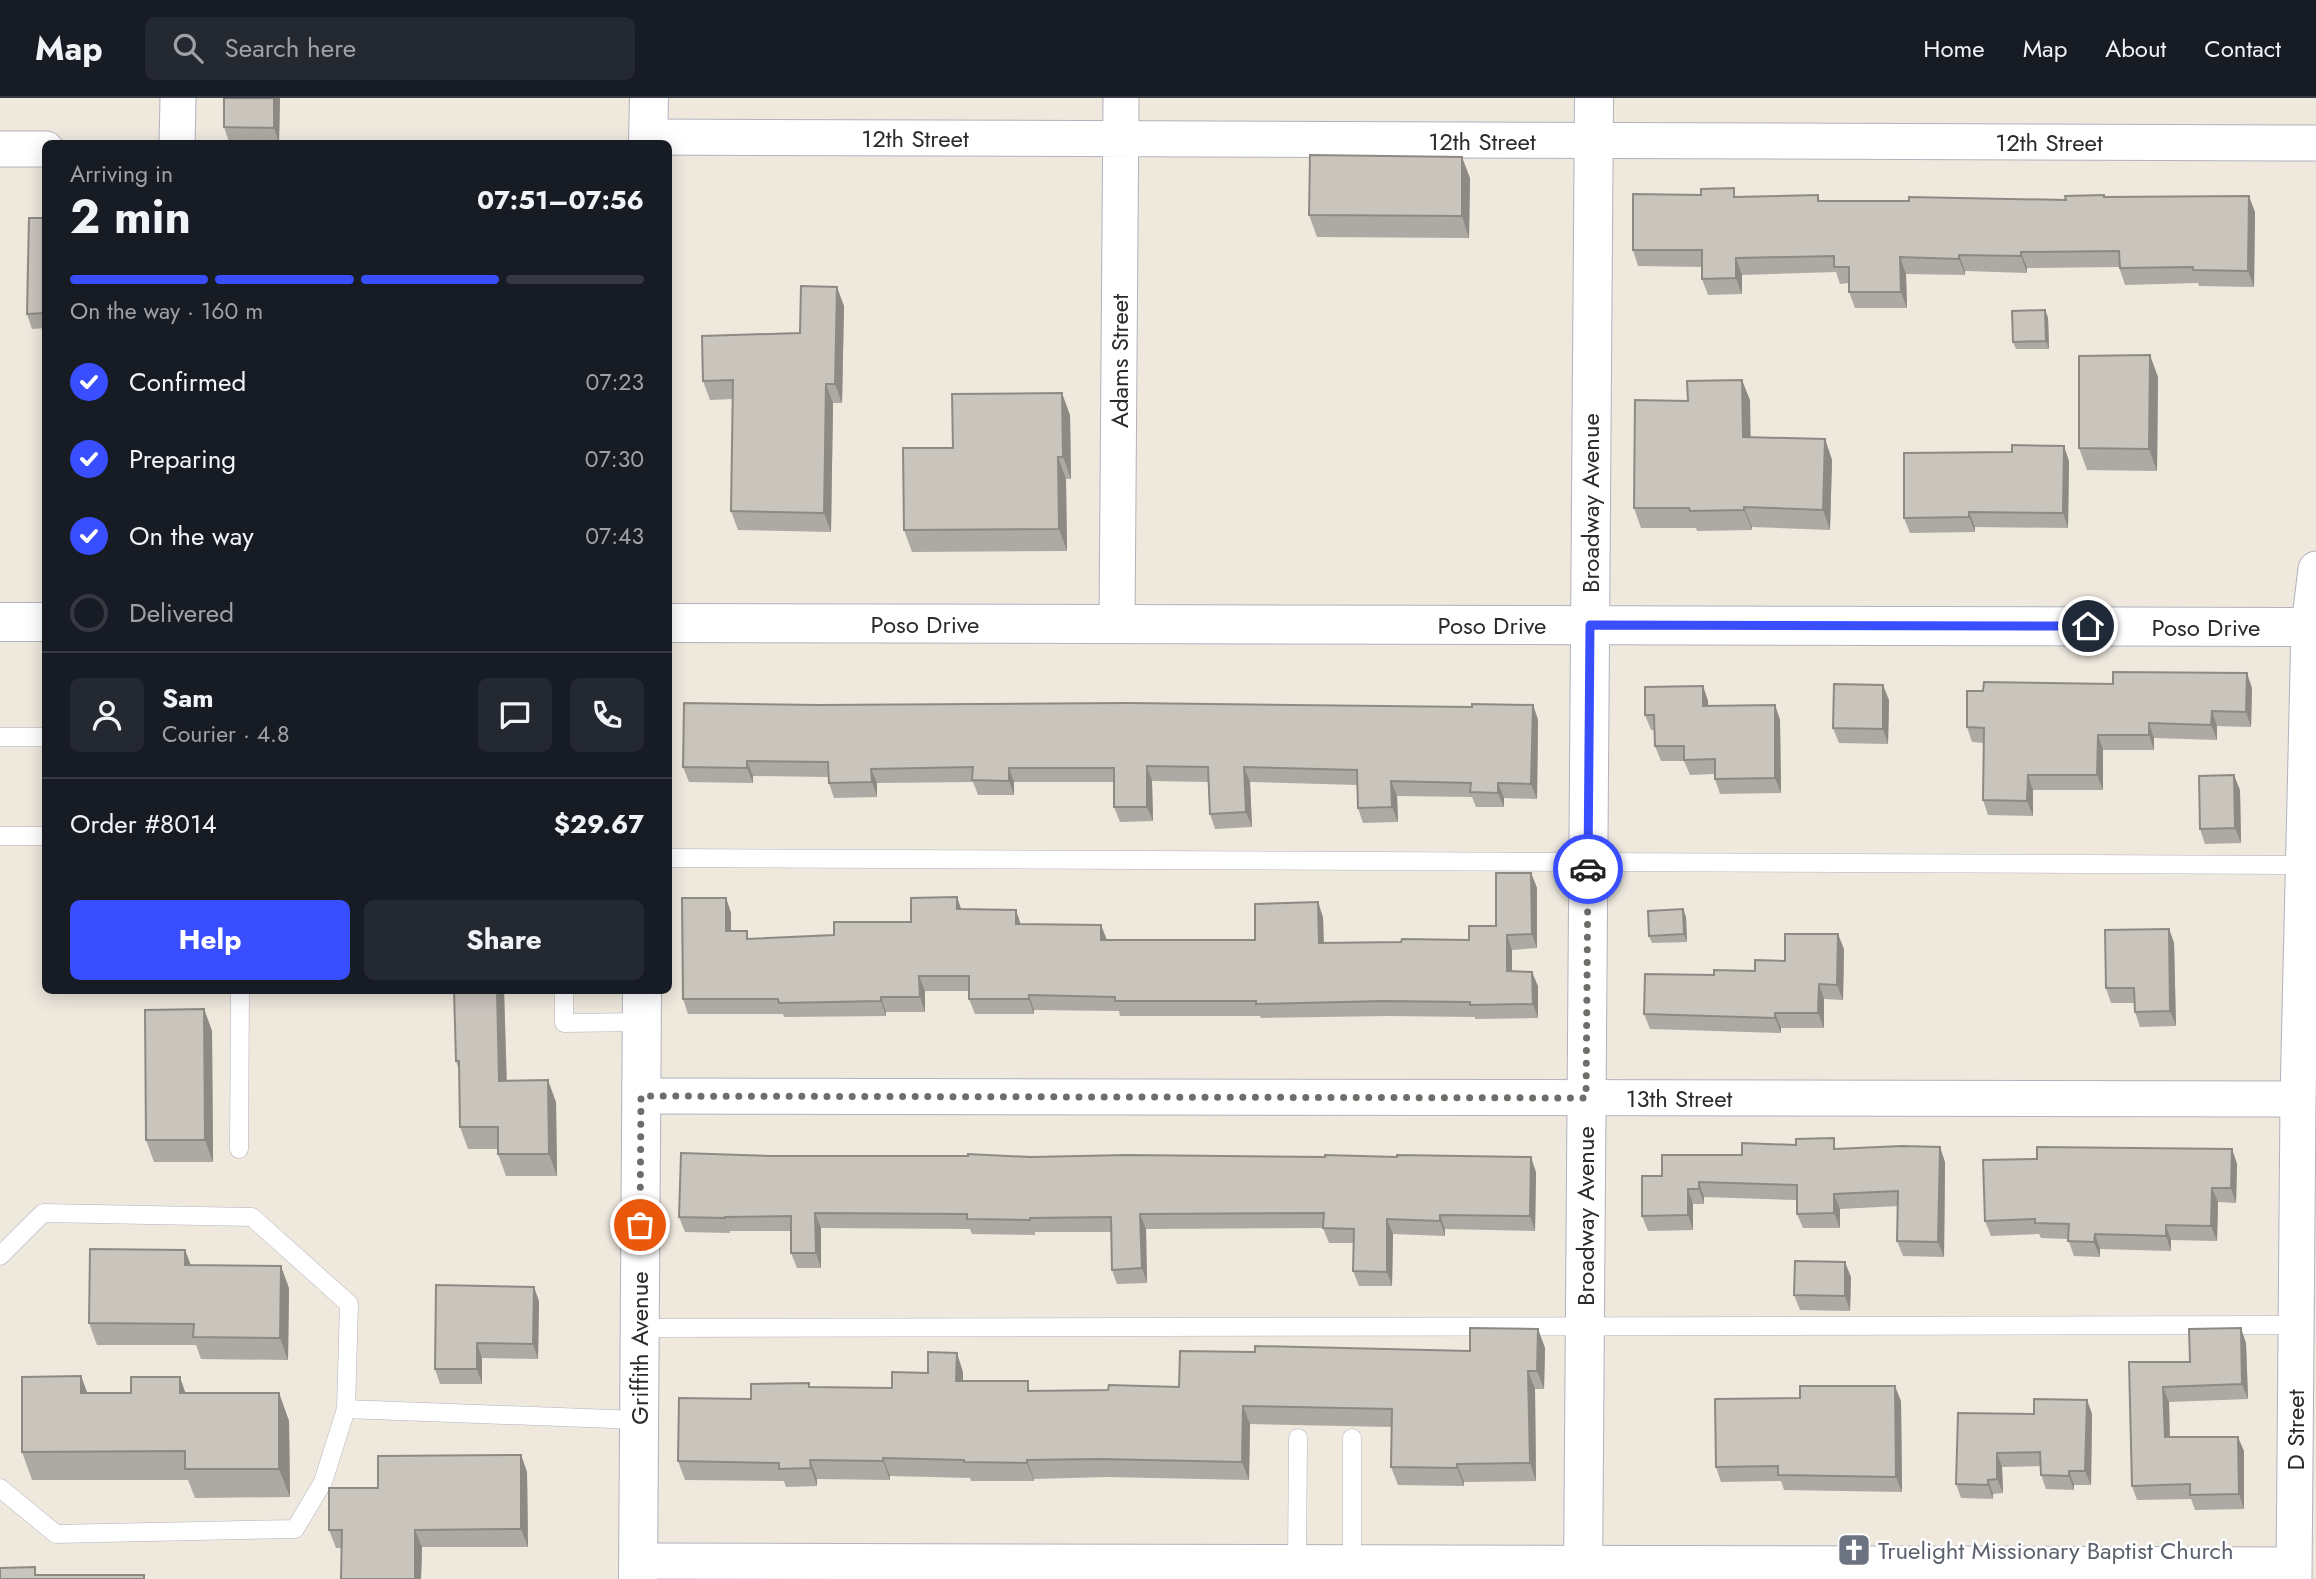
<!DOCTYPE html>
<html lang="en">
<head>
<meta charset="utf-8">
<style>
  body { margin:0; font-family:Jost,sans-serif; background:#242831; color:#f1f3f6; height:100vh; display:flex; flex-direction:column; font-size:26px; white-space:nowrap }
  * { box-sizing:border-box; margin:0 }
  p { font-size:23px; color:#9ea1a6 }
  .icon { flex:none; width:38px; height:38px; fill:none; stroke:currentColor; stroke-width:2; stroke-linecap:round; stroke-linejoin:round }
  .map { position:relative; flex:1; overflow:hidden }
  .drawer { position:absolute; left:42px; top:42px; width:630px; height:854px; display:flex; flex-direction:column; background:#171b24; border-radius:10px; box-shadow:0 4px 18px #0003 }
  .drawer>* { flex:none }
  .pin { position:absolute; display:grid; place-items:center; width:60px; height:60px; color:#fff; margin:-30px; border:4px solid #fff; border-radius:50%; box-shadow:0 2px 7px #0007 }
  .courier { position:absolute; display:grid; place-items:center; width:70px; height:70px; margin:-35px; border:5px solid #394fff; border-radius:50%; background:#fff; color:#222; box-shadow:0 2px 9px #0007 }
  .summary em { font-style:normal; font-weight:700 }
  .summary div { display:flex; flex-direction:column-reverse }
  .summary { display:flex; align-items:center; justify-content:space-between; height:119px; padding:0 28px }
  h1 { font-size:46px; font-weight:700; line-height:52px }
  .bar { display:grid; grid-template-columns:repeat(4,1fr); gap:10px 7px; align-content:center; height:84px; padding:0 28px }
  .bar i { height:9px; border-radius:5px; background:#363941 }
  .bar .on { background:#394fff }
  .bar p { grid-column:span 4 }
  .line { display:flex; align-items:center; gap:18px; padding:0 28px; border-top:2px solid #363941 }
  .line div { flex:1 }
  .round { display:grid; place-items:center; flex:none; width:74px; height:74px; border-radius:10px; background:#242831 }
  ol { padding:0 28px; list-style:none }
  li { display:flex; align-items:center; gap:21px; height:77px }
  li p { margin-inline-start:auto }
  li .icon { padding:7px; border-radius:50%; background:#394fff; color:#fff; stroke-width:4 }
  li:last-child { color:#9ea1a6 }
  li i { width:38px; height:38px; border:4px solid #363941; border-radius:50% }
  .cta { display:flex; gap:14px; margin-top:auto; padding:14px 28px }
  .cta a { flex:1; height:80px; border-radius:10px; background:#394fff; color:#fff; font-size:28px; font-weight:700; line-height:80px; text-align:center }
  .cta a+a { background:#242831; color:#f1f3f6 }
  header { display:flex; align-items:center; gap:42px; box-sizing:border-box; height:98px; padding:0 35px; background:#171b24; border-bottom:2px solid #363941 }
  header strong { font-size:33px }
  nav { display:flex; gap:38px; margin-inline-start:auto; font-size:24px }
  .search { width:490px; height:63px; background:#242831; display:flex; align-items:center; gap:18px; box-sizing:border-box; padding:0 24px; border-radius:10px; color:#9ea1a6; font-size:26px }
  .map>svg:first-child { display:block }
</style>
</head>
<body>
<header>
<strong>Map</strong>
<div class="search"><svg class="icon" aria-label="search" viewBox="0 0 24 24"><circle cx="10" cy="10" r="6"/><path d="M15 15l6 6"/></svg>Search here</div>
<nav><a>Home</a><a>Map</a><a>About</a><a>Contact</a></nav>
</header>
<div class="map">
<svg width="2316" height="1481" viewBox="0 0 2316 1481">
  <rect width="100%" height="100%" fill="#eee8dd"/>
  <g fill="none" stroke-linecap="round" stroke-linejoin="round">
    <defs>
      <path id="service" d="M0,639H46
        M0,738H46
        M668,760L2303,767
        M564,892V925L642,924
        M239,1051L240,892
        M0,1158L43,1115L252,1119L349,1206L346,1311L323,1384L295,1431L56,1436L0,1390
        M639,1230L2296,1227
        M346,1311L639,1322
        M1352,1340V1465
        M1297,1465L1298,1340"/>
      <path id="minor" d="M648,39L2316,45
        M177,46L178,0
        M0,51H46
        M1117,526L1121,0
        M641,998L2298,1001
        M638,1463L2294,1467
        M2294,1481L2298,1001L2309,529L2316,471"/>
      <path id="tertiary" d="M638,1481L642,892
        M1583,1481L1594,0"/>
      <path id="secondary" d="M648,46L649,0
        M0,524H46
        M668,525L2316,529"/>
    </defs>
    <!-- service casing -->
    <use href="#service" stroke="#b1b2bf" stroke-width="19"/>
    <!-- minor casing -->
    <use href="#minor" stroke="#b1b2bf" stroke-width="37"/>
    <!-- tertiary casing -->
    <use href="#tertiary" stroke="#b1b2bf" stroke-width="40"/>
    <!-- secondary casing -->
    <use href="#secondary" stroke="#b1b2bf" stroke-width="40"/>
    <!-- service -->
    <use href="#service" stroke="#fff" stroke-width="18"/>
    <!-- minor -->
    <use href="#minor" stroke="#fff" stroke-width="35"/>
    <!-- tertiary -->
    <use href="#tertiary" stroke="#fff" stroke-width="38"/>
    <!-- secondary -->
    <use href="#secondary" stroke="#fff" stroke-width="38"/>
  </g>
  <!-- wall -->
  <path fill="#ada9a3" d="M224,0H280L279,45L229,44L224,29Z
    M1470,80L1469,140L1317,139L1309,117Z
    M1737,99L1820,103L2066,102L2105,99L2255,114L2254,189L2199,188L2198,185L2125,187L2119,169L2027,170V175L1965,173V177L1906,176L1907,210H1855L1849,194V185L1840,186L1836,174L1742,177V196L1708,197L1702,181V169L1638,168L1633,152Z
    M46,120V230L32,231L27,216Z
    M844,208L842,305H833L831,434L738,432L731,413L733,301L710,302L703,283L800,235Z
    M2045,212L2048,220L2049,251H2016L2013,244Z
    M2158,279L2157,373L2087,372L2079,350Z
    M1750,302V339L1825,341L1832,362L1830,432L1752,429V432L1697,433L1696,430H1641L1634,410L1688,303Z
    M1070,317L1071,381H1066L1067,453L912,454L904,432L953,350Z
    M2069,363L2068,430L1975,429V434L1910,435L1904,420Z
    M1703,588L1708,603V608L1775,607L1780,622L1781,695L1720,696L1715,681V676L1690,677L1684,663H1661L1655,648V632H1651L1645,617Z
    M2252,590L2251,629L2217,628V642L2154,640V652H2103V692H2033V718L1988,717L1983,702L1984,645L1972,644L1967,629L1983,593Z
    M1889,602L1888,646L1839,645L1833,630Z
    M818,607L1472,609L1533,607L1538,622L1537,701L1504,700V709H1476L1472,699L1397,698L1398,724L1363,725L1358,710L1357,687L1250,684L1252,729L1215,731L1210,716L1208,684L1152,683L1153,723L1120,724L1114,709V684H1014V697H978L973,684L877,685V699L834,700L829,685L828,679L753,678V685L689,684L683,669Z
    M2240,692L2241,745L2205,746L2200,731Z
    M1531,775L1537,790V850L1512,852V873L1538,888V920L1475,921V919L1388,918L1261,920L1260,918H1120L1119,913L1034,912V916H975L969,901V893H925V914H886V918L784,919L783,916H688L683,901L726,800L731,815V833L750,841L834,837L911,824L957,799L961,811L1021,826L1107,842H1255L1323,819L1324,845L1401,844L1469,842L1496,828Z
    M1686,819L1687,844L1652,845L1649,838Z
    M2169,831L2174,845L2176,928L2140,929L2135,914V905H2111L2106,890Z
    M1844,851L1843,902L1824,901V930H1781V935L1650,931L1644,916L1714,877L1755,873L1785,863Z
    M454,892H504L507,983L556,1004L557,1078H506L498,1056V1051H468L460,1029L459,972L456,963Z
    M204,911L212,933L213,1064H154L146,1042Z
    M1838,1051L1945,1064L1944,1159L1903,1158L1897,1143L1898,1108L1840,1111V1130H1803L1797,1116V1102L1704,1099V1106H1693V1132L1648,1133L1642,1118L1662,1078L1742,1057Z
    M2232,1051L2237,1066L2236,1105L2218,1104L2217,1143L2171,1142V1153L2100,1151V1159L2074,1158L2068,1141L2041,1140L2039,1136L1991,1138L1985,1123L2037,1061Z
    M1536,1074L1535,1133L1445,1131V1138L1393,1136L1392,1188H1359L1353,1173L1354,1145H1329L1323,1130L1146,1131L1147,1185L1117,1186L1112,1172L1111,1134H1035V1137L972,1136L970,1131L821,1130V1170H797L791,1155V1133H730V1135L685,1134L679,1119Z
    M185,1152L191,1167L289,1190L288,1262L201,1261L196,1247H97L89,1225Z
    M1851,1179L1850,1213L1800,1212L1794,1197Z
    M539,1203L538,1261L482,1260V1286H440L435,1271Z
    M1538,1231L1545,1250L1544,1291H1535L1536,1383L1464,1384V1388L1398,1387L1391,1369L1392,1329L1250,1326L1249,1382L1107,1379L1034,1381V1383H971L970,1380L890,1378V1382L817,1381V1388L786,1389L784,1383L685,1382L678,1363L810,1289L892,1290L928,1275L963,1274V1283L1032,1293L1108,1292L1179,1289L1255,1254L1470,1253Z
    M2246,1245L2248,1301L2169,1304L2170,1339L2244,1353V1411L2195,1412L2191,1401L2137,1402L2132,1388L2129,1264H2190Z
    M81,1278L87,1295H279L289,1323L290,1399L195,1400L188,1382H32L22,1354Z
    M1800,1300L1901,1303L1902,1394L1784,1392L1781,1383L1721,1384L1716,1369Z
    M2087,1302L2092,1316L2091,1387H2074V1392L2046,1391L2041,1377L2040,1368L2002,1369L2003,1395L1993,1396V1401L1961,1400L1956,1386L2034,1316Z
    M521,1357L527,1374L528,1449H422L421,1481H341L342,1450H336L329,1432L378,1390Z"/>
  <!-- shaded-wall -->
  <path fill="#8d8a84" d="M274,0H280L279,45L274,30Z
    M1462,59L1470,80L1469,140L1462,118Z
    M2249,98L2255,114L2254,189L2248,173Z
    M2021,154L2027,170V175L2021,158Z
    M1959,157L1965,173V177L1959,161Z
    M1900,159L1906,176L1907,210L1901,194Z
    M1736,160L1742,177V196L1736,180Z
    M837,189L844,208L842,305L835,286Z
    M2045,212L2048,220L2049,251L2046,243Z
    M2150,257L2158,279L2157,373L2149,351Z
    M1742,282L1750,302L1751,359L1743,339Z
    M826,286L833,305L831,434L824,415Z
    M1062,295L1070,317L1071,381L1063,359Z
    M1825,341L1832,362L1830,432L1823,412Z
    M2064,348L2069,363L2068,430L2063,415Z
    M1058,359L1066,381L1067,453L1059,431Z
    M1744,409L1752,429V432L1744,412Z
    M1969,414L1975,429V434L1969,419Z
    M2247,575L2252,590L2251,629L2246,614Z
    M1883,587L1889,602L1888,646L1883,631Z
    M1703,588L1708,603L1709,622L1703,608Z
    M1533,607L1538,622L1537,701L1531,686Z
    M1775,607L1780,622L1781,695L1775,680Z
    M2212,613L2217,628V642L2211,627Z
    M2149,625L2154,640V652L2149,637Z
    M2098,637L2103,652V692L2097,677Z
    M747,663L753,678V685L747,670Z
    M1147,668L1152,683L1153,723L1147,709Z
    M1244,669L1250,684L1252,729L1246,714Z
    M1009,670L1014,684V697L1009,683Z
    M871,671L877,685V699L872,684Z
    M2028,677L2033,692V718L2027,703Z
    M2234,677L2240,692L2241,745L2235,730Z
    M1391,683L1397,698L1398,724L1392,709Z
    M1498,685L1504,700V709L1498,695Z
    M1531,775L1537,790V850L1532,836Z
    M957,799L962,814L957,811Z
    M726,800L731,815V848L726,833Z
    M1318,804L1323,819L1324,860L1319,845Z
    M1683,811L1686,819L1687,844L1684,836Z
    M1016,812L1021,827L1016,826Z
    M1101,827L1107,842H1101Z
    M2169,831L2174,845L2176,928L2170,913Z
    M1838,836L1844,851L1843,902L1837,887Z
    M1507,837L1512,852V888L1507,873Z
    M1532,874L1538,888V920L1533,906Z
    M919,878L925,893V914L920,899Z
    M1819,886L1824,901V930L1818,915Z
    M497,892H504L507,1005L499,983Z
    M1029,897L1034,912V916L1029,901Z
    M881,899L886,914V918L881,903Z
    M204,911L212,933L213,1064L205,1042Z
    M1775,915L1781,930V935L1775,920Z
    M548,982L556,1004L557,1078L549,1056Z
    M1940,1049L1945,1064L1944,1159L1938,1144Z
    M2232,1051L2237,1066L2236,1105L2231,1090Z
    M1531,1059L1536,1074L1535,1133L1530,1118Z
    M1699,1084L1704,1099V1106L1699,1091Z
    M2212,1090L2218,1104L2217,1143L2211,1128Z
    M1688,1091L1693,1106V1132L1688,1117Z
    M1834,1096L1840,1111V1130L1834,1115Z
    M815,1115L821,1130V1170L816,1155Z
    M1140,1116L1146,1131L1147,1185L1142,1170Z
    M1440,1117L1445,1131V1138L1440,1123Z
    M1387,1121L1393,1136L1392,1188L1387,1174Z
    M2166,1127L2171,1142V1153L2166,1138Z
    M2095,1136L2100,1151V1159L2094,1144Z
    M185,1152L193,1174L185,1167Z
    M1845,1164L1851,1179L1850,1213L1845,1198Z
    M281,1168L289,1190L288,1262L280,1240Z
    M534,1189L539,1203L538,1261L533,1246Z
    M2241,1230L2246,1245L2248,1301L2242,1286Z
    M1538,1231L1545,1250L1544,1291L1537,1273Z
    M477,1245L482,1260V1286L477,1271Z
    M957,1255L963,1274V1301L956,1283Z
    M1528,1273L1535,1291L1536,1383L1530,1365Z
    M81,1278L92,1307L81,1295Z
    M180,1279L190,1308L180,1295Z
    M1895,1288L1901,1303L1902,1394L1896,1379Z
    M2163,1289L2169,1304L2170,1354L2165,1339Z
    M279,1295L289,1323L290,1399L279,1371Z
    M2087,1302L2092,1316L2091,1387L2085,1373Z
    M1243,1308L1250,1326L1249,1382L1242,1364Z
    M2238,1339L2244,1353V1411L2239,1396Z
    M1997,1355L2002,1369L2003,1395L1997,1381Z
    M521,1357L527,1374L528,1449L521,1431Z
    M883,1360L890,1378V1382L883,1363Z
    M810,1362L817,1381V1388L811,1370Z
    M1027,1362L1034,1381V1383L1027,1365Z
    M1457,1366L1464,1384V1388L1457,1370Z
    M2069,1373L2074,1387V1392L2069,1378Z
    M1988,1382L1993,1396V1401L1988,1387Z
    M415,1432L422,1449L421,1481H415Z"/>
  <!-- building -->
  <path fill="#c9c5bd" stroke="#8d8a84" stroke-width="2" d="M224,0H274V30L224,29Z
    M1310,57L1462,59V118L1309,117Z
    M1734,90V99L1818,97V103H1909V99L2066,102L2065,98L2104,97V99L2249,98L2248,173L2193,172V169L2120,170L2119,153L2021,154V158L1959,157V161L1900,159L1901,194H1849V169H1834V158L1736,160V180L1702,181V152H1633V96L1701,97V91Z
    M29,120H46V215L27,216Z
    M801,188L837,189L835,286H826L824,415L731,413L733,282L703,283L702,238L800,235Z
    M2045,212L2046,243L2013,244L2012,213Z
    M2150,257L2149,351L2079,350V258Z
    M1742,282L1743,339L1825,341L1823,412L1744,409V412L1690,413L1689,410H1634L1635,302L1688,303L1687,283Z
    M1062,295L1063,359H1058L1059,431L904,432L903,350H953L952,296Z
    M2012,347L2064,348L2063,415L1969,414V419L1904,420V355L2012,354Z
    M2113,574L2247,575L2246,614L2212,613L2211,627L2149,625V637H2098L2097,677H2028L2027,703L1983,702L1984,630L1967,629V593H1983L1984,584L2113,586Z
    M1834,586L1883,587V631L1833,630Z
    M1703,588V608L1775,607V680L1715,681V661L1684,662V648H1655L1654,617H1645V589Z
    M684,605L818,607L1128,605L1472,609V606L1533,607L1531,686L1498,685V695L1470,694L1471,685L1391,683L1392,709L1358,710L1357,672L1244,669L1246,714L1210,716L1208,669L1147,668V709H1114V670H1009V683L972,682L973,669L871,671L872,684L829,685L828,664L747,663V670L683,669Z
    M2234,677L2235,730L2200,731L2199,678Z
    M1496,775H1531L1532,836L1507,837V873L1532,874L1533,906L1470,907V904L1383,903L1256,906V903H1115V899L1029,897V901H969V878H919L920,899H881V903L779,905L778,901H683L682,800H726V833H747V841L834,837V824H911V800L957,799V811L1016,812V826L1101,827V842H1255V806L1318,804L1319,845L1401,844L1402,841L1469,842V828H1496Z
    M1683,811L1684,836L1649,838L1648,813Z
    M2169,831L2170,913L2135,914L2134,890H2106L2105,832Z
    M1785,836H1838L1837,887L1819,886L1818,915H1775V920L1644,916L1645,876L1714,877V872L1755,873V862L1785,863Z
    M454,892H497L499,983L548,982L549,1056H498V1029H460L459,963H456Z
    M204,911L205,1042H146L145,912Z
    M1834,1040V1051L1902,1048L1940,1049L1938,1144L1897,1143L1898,1093L1834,1096V1115L1797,1116V1087L1699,1084V1091H1688V1117L1642,1118V1078H1662V1057H1742V1045L1796,1047V1041Z
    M2037,1049L2232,1051L2231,1090H2212L2211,1128L2166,1127V1138L2095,1136L2094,1144L2068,1143L2069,1126L2035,1125V1121L1985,1123L1983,1062L2037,1061Z
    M681,1055L769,1058H968V1056L1031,1059L1128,1057L1325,1059V1057L1397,1059V1057L1531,1059L1530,1118L1440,1117V1123L1387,1121V1174L1353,1173L1354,1131L1323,1130L1324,1115L1140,1116L1142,1170L1112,1172L1111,1119L1030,1120V1122L967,1121V1116L815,1115L816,1155H791V1118L725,1119V1120L679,1119Z
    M90,1151L185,1152V1167L281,1168L280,1240L193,1239L194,1226L89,1225Z
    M1795,1163L1845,1164V1198L1794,1197Z
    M436,1187L534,1189L533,1246L477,1245V1271H435Z
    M1470,1230L1538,1231L1537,1273H1528L1530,1365L1457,1366V1370L1391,1369L1392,1311L1243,1308L1242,1364L1100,1361L1027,1362V1365L964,1364V1362L883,1360V1363L810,1362L811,1370L779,1371V1365L678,1363L679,1300L751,1301V1286L809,1285V1289L892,1290V1274L928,1275V1254L957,1255L956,1283H1028V1293L1108,1292L1109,1287L1179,1289L1180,1253L1255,1254V1248L1470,1253Z
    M2241,1230L2242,1286L2163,1289L2165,1339H2238L2239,1396L2190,1397V1386L2132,1388L2129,1264H2190L2189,1231Z
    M81,1278V1295H131V1279H180V1295H279V1371H185V1353L22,1354V1279Z
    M1800,1288H1895L1896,1379L1778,1377V1368L1716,1369L1715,1301L1800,1300Z
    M2034,1301L2087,1302L2085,1373H2069V1378L2041,1377L2040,1354L1997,1355V1381L1988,1382V1387L1956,1386L1958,1315L2034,1316Z
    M521,1357V1431L415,1432V1481H341L342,1432H329V1390H378V1358Z
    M35,1469V1477H144V1481H0V1470Z"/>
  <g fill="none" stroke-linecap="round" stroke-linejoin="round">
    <!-- done -->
    <path stroke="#6f6d69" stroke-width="7" stroke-dasharray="0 12.6" d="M640,1127L641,998L1586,1000L1588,771"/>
    <!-- route -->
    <path stroke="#394fff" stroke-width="9" d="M1588,771L1590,527L2088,528"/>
  </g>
  <!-- icons -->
  <defs>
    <symbol id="church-square" viewBox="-11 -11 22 22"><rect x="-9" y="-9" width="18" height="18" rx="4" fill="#6b7280" stroke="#fff"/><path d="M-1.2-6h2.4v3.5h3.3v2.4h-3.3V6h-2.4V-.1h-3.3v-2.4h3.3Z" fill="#fff"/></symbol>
  </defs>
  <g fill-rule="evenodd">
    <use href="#church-square" x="1835" y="1433" width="38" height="38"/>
  </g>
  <g text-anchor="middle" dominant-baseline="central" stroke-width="5" stroke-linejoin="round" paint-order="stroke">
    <!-- street labels -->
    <g font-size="24" fill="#2b2b2b" stroke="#fff">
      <text x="915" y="40">12th Street</text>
      <text x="1482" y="43">12th Street</text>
      <text x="2049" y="44">12th Street</text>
      <text transform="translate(1119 263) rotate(-90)">Adams Street</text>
      <text transform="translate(1590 405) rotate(-90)">Broadway Avenue</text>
      <text x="925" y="526">Poso Drive</text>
      <text x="1492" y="527">Poso Drive</text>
      <text x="2206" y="529">Poso Drive</text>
      <text x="1679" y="1000">13th Street</text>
      <text transform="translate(1585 1118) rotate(-90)">Broadway Avenue</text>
      <text transform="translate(639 1250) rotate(-90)">Griffith Avenue</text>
      <text transform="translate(2295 1332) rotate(-90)">D Street</text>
    </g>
    <!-- worship labels -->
    <g font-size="24" fill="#5b616d" stroke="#fff" text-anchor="start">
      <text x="1878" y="1452">Truelight Missionary Baptist Church</text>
    </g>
  </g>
</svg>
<div class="pin" style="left:640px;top:1127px;background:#ea580c"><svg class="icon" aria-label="bag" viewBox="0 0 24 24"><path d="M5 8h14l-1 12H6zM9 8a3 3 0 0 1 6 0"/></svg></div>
<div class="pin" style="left:2088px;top:528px;background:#1f2937"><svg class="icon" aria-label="home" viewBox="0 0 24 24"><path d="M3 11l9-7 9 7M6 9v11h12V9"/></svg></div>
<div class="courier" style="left:1588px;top:771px"><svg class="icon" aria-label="car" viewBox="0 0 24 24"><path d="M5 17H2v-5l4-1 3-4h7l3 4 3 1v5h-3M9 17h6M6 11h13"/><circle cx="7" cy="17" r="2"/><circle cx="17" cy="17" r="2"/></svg></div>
<section class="drawer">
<div class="summary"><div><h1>2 min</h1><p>Arriving in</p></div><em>07:51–07:56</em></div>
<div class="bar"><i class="on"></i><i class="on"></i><i class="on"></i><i></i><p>On the way · 160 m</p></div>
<ol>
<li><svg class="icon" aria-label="check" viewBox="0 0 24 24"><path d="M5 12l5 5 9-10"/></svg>Confirmed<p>07:23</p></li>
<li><svg class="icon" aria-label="check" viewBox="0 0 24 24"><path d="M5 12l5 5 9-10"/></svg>Preparing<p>07:30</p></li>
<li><svg class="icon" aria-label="check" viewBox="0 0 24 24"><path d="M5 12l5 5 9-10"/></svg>On the way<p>07:43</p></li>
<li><i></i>Delivered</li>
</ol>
<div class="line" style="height:126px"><a class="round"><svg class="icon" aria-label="person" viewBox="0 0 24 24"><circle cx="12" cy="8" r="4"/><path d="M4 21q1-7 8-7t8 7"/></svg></a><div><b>Sam</b><p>Courier · 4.8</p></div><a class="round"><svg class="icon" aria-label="chat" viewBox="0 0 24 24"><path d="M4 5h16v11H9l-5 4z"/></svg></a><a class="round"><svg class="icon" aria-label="phone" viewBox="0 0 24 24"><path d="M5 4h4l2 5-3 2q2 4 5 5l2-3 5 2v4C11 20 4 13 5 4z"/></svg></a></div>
<div class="line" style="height:91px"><div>Order #8014</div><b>$29.67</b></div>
<div class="cta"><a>Help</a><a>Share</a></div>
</section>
</div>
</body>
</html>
